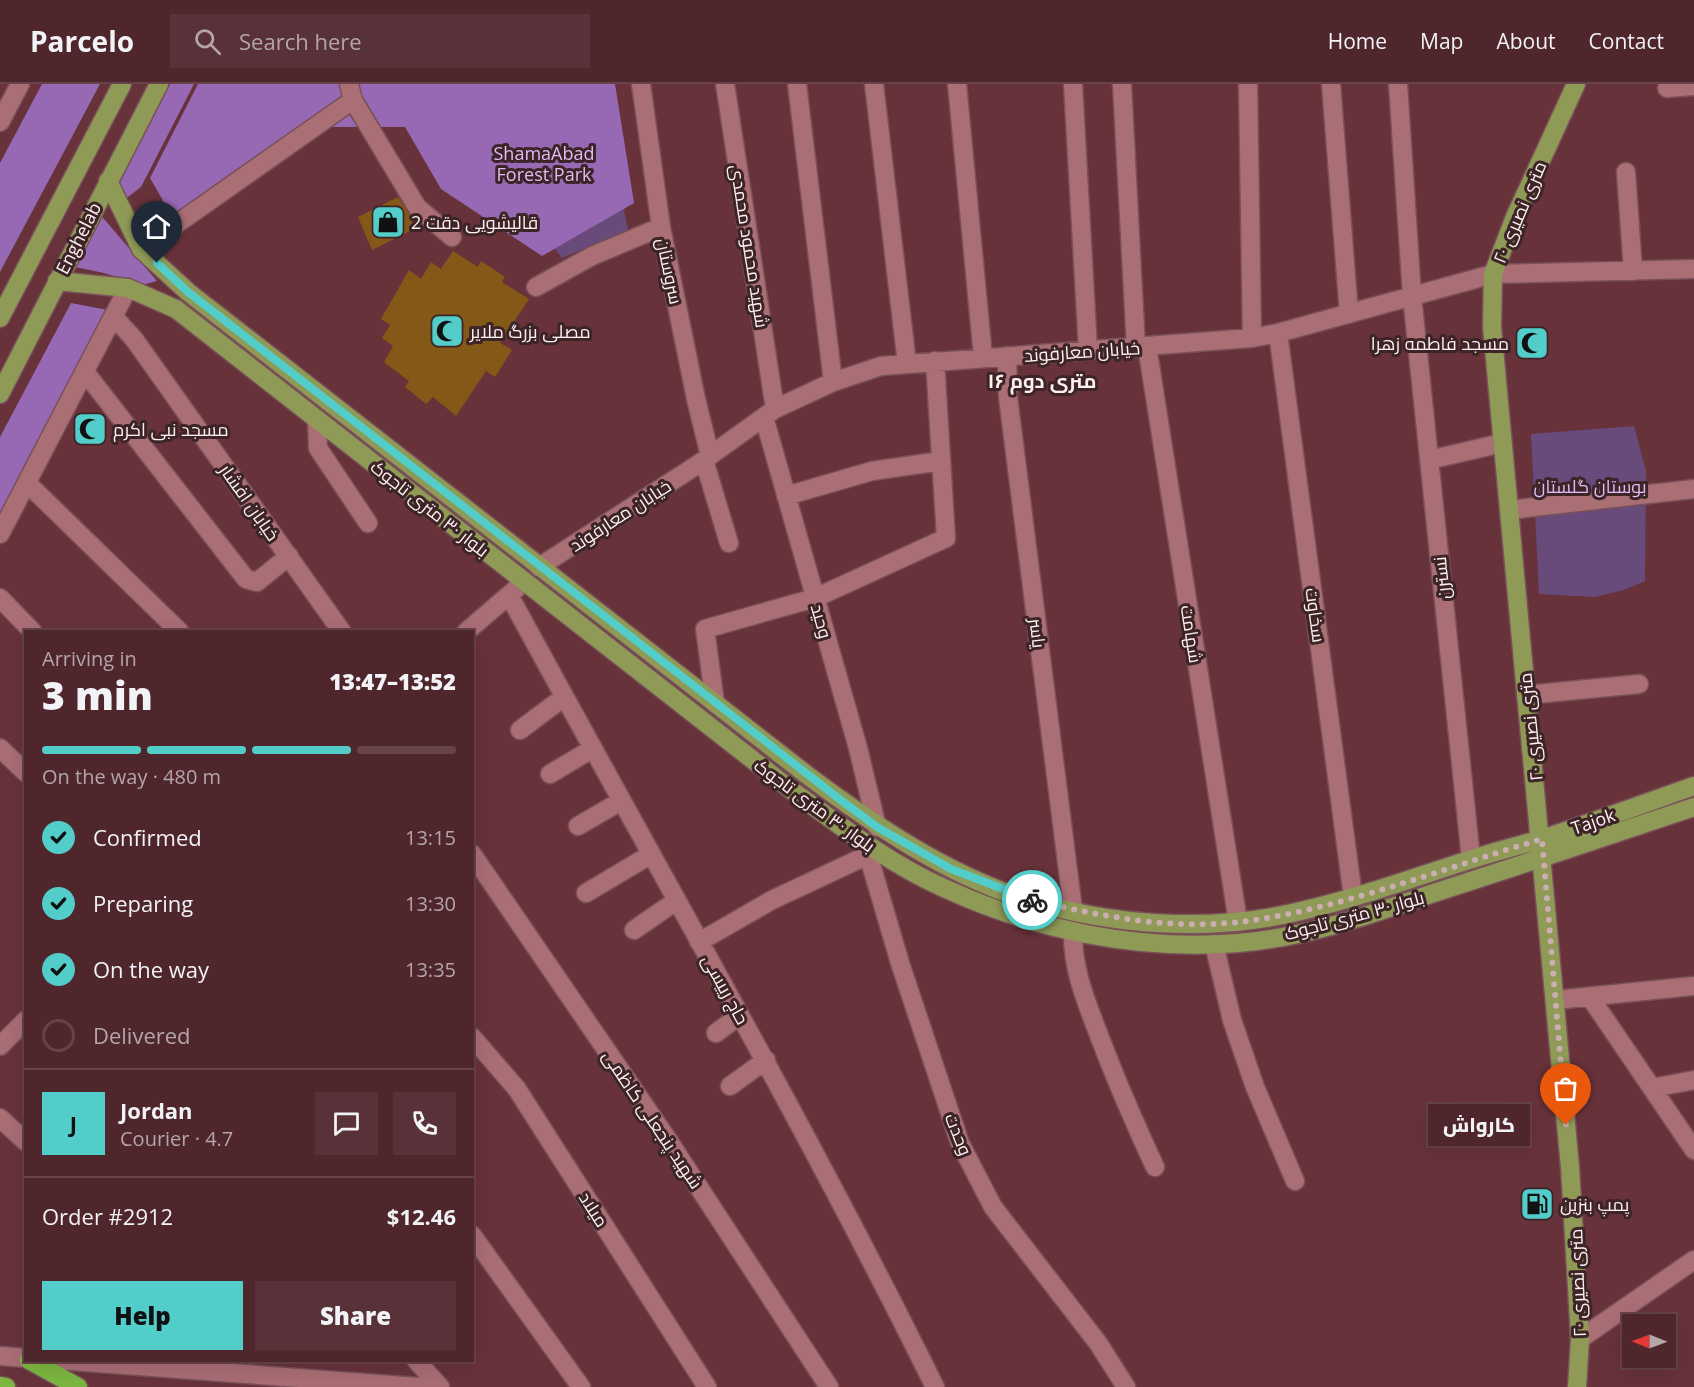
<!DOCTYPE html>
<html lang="en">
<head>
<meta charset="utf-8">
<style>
  body { margin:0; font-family:"Open Sans",Cairo,sans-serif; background:#583238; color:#f1f3f6; height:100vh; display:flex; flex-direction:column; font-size:22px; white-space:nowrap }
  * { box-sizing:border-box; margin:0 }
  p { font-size:20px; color:#b3a5a9 }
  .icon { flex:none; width:33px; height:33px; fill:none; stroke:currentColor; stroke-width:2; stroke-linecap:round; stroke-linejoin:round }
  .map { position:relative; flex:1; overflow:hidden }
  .panel { position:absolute; left:24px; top:546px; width:450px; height:732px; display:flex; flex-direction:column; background:#4e262c; border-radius:0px; box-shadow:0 6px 24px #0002,0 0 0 2px #654348 }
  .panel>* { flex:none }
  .needle { width:39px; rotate:271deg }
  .controls { position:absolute; left:1622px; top:1230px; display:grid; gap:12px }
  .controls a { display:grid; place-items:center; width:54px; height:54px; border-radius:0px; background:#4e262c; box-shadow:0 6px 24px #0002,0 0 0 2px #654348; font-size:30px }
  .pin { position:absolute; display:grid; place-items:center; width:51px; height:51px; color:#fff; margin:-62px -26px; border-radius:50% 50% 50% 0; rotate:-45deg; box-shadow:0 0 6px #0007 }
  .pin .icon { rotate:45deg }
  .courier { position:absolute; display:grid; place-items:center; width:60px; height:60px; margin:-30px; border:4px solid #53cdc9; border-radius:50%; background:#fff; color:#222; box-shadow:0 2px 8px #0007 }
  .bubble { position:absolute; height:42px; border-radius:0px; background:#4e262c; box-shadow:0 6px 24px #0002,0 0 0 2px #654348; font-size:20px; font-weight:800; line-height:42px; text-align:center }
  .overview em { font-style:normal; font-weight:800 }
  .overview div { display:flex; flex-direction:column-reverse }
  .overview { display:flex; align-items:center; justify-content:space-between; height:102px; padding:0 18px }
  h1 { font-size:39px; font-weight:800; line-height:45px }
  .bar { display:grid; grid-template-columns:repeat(4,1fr); gap:9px 6px; align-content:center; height:72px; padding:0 18px }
  .bar i { height:8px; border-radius:4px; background:#654348 }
  .bar .on { background:#53cdc9 }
  .bar p { grid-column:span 4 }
  .line { display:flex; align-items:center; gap:15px; padding:0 18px; border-top:2px solid #654348 }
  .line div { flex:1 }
  .round { display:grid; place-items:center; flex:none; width:63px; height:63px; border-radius:0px; background:#583238 }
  ol { padding:0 18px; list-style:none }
  li { display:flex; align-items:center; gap:18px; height:66px }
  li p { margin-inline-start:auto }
  li .icon { padding:6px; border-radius:50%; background:#53cdc9; color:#111; stroke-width:4 }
  li:last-child { color:#b3a5a9 }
  li i { width:33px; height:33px; border:3px solid #654348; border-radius:50% }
  .action { display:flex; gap:12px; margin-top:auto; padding:12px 18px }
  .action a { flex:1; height:69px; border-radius:0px; background:#53cdc9; color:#111; font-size:24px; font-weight:800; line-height:69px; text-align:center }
  .action a+a { background:#583238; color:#f1f3f6 }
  header { display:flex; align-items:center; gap:36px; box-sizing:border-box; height:84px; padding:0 30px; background:#4e262c; border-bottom:2px solid #654348 }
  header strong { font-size:28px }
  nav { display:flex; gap:33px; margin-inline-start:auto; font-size:21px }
  .search { width:420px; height:54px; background:#583238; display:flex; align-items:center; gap:15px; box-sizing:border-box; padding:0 21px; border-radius:0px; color:#b3a5a9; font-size:22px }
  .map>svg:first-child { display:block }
</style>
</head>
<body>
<header>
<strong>Parcelo</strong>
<div class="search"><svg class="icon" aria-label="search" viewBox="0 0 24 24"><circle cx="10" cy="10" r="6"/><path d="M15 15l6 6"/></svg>Search here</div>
<nav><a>Home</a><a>Map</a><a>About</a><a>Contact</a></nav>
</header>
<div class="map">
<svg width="1694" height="1303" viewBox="0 0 1694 1303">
  <rect width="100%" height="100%" fill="#68323b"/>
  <!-- green -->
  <path fill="#684a7b" d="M617,92L628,146L562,174L544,150Z
    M1634,342L1646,387L1645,497L1624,506L1594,513L1539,510L1531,350Z"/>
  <!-- forest -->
  <path fill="#9769b4" d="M42,0H100L0,188V79Z
    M170,0H194L141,103L124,116L117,103Z
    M198,0H615L634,119L542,172L441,105L405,43H299L177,141L150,94Z
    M99,129L157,197L142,201L104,189L70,182Z
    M71,219L108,226L0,435V353Z"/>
  <!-- building -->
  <path fill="#845817" d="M398,113L418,143L372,166L358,133Z
    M453,167L478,183L481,177L505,193L502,198L529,215L500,259L512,266L495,293L486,287L456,332L433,313L426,320L405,303L409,297L384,278L393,262L382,254L390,241L381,235L409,186L421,195L431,178L441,185Z"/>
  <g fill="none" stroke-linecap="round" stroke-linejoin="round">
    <defs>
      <path id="minor" d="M349,0L353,16L417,123L452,153
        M641,0L661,143L696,315L710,372
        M725,0L775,325
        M797,0L833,298
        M874,0L907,280
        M957,0L983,273
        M1073,0L1088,266
        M1122,0L1136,264
        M1248,0L1252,254
        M1331,0L1349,230
        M1398,0L1412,212L1471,775
        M1667,4L1694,2
        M0,38L20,0
        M1626,88L1633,187
        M141,165L353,16
        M536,203L592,172L661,143
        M114,233L134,255L342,548
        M1278,249L1353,813
        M1147,262L1238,838
        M1007,272L1008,313L1073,826
        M85,288L246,495L257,498L289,472
        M764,333L858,664L877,743
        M317,336L318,364L368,439
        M704,376L729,459
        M1429,376L1502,359
        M27,399L180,548
        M786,412L872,387L941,377
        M1509,426L1694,405
        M0,450L128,204
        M539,483L697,381L775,325L833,298L881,282L1252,254L1278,249L1493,190L1694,185
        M509,511C652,775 802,1034 935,1303
        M0,514L33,548
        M466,548L517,504
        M1526,611L1639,600
        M715,619L705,545L815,514L946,454L935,277
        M520,646L564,613
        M0,664L26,689
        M550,690L592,665
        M578,742L621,717
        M865,760L900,879L960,1059L993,1123L1098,1259L1126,1303
        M472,770L668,1056L829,1303
        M586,809L650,771
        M634,846L676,817
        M1073,847C1072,887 1088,922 1102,959C1118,1001 1136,1042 1155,1083
        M699,858L772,816L868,771
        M1214,860L1232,936L1255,1003L1295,1097
        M1590,913L1694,1066
        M1555,916L1694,902
        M716,949L740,931
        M472,953L517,1005L707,1303
        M0,962L26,936
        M730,1002L766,976
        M1652,1004L1694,996
        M0,1034L26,1058
        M472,1151L581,1303
        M1580,1255L1694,1176
        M0,1272L26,1274
        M58,1276L419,1303
        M416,1276L440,1303"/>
      <path id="major" d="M1576,0L1515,133L1493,190L1492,243L1570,1083L1580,1255L1577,1303
        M108,97L141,165L188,208L807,691C874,741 944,789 1024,815C1112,842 1211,849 1301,827C1358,814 1413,794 1469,776C1493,768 1517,762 1542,755C1593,738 1643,720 1694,702
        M57,197L128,204L176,225L794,708C842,743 890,780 944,804C1035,846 1137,867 1238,859C1305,854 1371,830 1434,809C1521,781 1607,752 1694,723
        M0,234L122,0
        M0,310L159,0"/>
      <path id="highway" d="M29,1276L78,1303
        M0,1302L6,1303"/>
    </defs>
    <!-- minor casing -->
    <use href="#minor" stroke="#795058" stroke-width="21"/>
    <!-- major casing -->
    <use href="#major" stroke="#795058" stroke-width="21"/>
    <!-- highway casing -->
    <use href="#highway" stroke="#795058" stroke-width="21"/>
    <!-- minor -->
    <use href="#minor" stroke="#aa6e75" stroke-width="18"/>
    <!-- major -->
    <use href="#major" stroke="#8f9a56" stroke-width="18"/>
    <!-- highway -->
    <use href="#highway" stroke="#7db741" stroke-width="18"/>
  </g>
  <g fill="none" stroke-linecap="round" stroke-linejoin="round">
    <!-- done -->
    <path stroke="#caaeb1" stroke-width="6" stroke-dasharray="0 10.8" d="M1032,816C1100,832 1169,846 1239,838C1339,826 1444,784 1542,755L1566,1041"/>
    <!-- route -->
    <path stroke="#53cdc9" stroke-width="8" d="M157,179L188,208L842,717L877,743L951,785L1032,816"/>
  </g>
  <!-- icons -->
  <defs>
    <symbol id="shop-square" viewBox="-11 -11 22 22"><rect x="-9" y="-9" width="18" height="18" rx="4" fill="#53cdc9" stroke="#3c2427"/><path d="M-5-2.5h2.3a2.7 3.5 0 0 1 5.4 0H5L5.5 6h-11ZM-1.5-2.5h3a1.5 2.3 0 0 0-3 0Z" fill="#111"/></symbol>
    <symbol id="mosque-square" viewBox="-11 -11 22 22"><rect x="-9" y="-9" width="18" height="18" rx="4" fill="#53cdc9" stroke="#3c2427"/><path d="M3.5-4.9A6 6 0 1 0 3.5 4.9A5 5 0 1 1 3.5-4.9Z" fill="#111"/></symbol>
    <symbol id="fuel-square" viewBox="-11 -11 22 22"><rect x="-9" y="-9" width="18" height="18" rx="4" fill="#53cdc9" stroke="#3c2427"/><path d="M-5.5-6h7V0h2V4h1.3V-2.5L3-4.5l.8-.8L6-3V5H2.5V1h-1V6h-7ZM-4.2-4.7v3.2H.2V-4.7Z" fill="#111"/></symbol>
  </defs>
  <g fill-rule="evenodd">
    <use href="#shop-square" x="369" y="119" width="38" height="38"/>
    <use href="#mosque-square" x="428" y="228" width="38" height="38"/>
    <use href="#mosque-square" x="1513" y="240" width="38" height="38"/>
    <use href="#mosque-square" x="71" y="326" width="38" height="38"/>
    <use href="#fuel-square" x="1518" y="1101" width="38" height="38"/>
  </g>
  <g text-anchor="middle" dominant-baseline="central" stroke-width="6" stroke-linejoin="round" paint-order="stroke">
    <!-- park labels -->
    <g font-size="18" fill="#dfbbf7" stroke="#3c2427">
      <text x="544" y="69">ShamaAbad<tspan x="544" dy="21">Forest Park</tspan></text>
      <text x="1590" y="402">بوستان گلستان</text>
    </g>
    <!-- street labels -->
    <g font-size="18" fill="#fef0f1" stroke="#3c2427">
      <text transform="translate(1519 128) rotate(-67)">۲۰ متری نصیری</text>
      <text transform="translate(78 154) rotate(-63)">Enghelab</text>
      <text transform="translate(750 162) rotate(81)">شهید محمود محمدی</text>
      <text transform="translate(670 187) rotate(78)">سروستان</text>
      <text transform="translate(1082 267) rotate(-4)">خیابان معارفوند</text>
      <text transform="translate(250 418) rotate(55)">خیابان افشار</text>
      <text transform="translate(430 424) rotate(38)">بلوار ۳۰ متری تاجوک</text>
      <text transform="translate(620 431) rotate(-33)">خیابان معارفوند</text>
      <text transform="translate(1441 494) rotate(-96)">نسترن</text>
      <text transform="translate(1316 531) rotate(82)">سخاوت</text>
      <text transform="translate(822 537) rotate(74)">وحید</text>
      <text transform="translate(1038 549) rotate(83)">یاسر</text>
      <text transform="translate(1192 550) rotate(81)">شهامت</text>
      <text transform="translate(1530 643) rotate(-96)">۲۰ متری نصیری</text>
      <text transform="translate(815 721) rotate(36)">بلوار ۳۰ متری تاجوک</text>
      <text transform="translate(1593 737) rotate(-19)">Tajok</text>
      <text transform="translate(1354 831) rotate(-15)">بلوار ۳۰ متری تاجوک</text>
      <text transform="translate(726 905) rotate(61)">حاج رییسی</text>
      <text transform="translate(653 1035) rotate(56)">شهید پنجعلی کاظمی</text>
      <text transform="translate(959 1050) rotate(68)">وحدت</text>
      <text transform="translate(594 1125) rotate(57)">میلاد</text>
      <text transform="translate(1577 1199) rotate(-92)">۲۰ متری نصیری</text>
    </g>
    <!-- poi labels -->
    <g font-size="18" fill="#fef0f1" stroke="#3c2427" text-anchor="start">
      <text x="411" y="138">قالیشویی دقت 2</text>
      <text x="470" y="247">مصلی بزرگ ملایر</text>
      <text x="1509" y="259" text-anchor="end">مسجد فاطمه زهرا</text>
      <text x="113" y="345">مسجد نبی اکرم</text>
      <text x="1560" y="1120">پمپ بنزین</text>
    </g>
    <!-- neighbourhood labels -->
    <g font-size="20" font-weight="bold" fill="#fef0f1" stroke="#3c2427">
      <text x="1042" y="296">۱۶ متری دوم</text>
    </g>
  </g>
</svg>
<div class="controls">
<a><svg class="needle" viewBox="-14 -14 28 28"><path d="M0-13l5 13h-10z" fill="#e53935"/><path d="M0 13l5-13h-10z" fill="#b3a5a9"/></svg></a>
</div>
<div class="pin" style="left:1566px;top:1041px;background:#ea580c"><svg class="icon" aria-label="bag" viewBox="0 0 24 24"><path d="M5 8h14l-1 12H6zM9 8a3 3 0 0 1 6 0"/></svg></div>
<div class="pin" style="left:157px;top:179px;background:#1f2937"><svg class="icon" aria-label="home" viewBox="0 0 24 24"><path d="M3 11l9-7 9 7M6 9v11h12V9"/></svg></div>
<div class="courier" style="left:1032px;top:816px"><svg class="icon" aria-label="bike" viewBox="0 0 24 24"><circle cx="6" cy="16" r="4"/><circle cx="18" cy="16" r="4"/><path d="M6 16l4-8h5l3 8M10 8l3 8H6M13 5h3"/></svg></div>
<div class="bubble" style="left:1428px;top:1020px;width:102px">کارواش</div>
<section class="panel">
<div class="overview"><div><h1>3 min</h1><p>Arriving in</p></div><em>13:47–13:52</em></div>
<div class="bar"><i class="on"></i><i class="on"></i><i class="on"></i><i></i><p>On the way · 480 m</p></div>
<ol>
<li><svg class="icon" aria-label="check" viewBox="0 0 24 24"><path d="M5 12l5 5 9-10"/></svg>Confirmed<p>13:15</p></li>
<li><svg class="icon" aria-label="check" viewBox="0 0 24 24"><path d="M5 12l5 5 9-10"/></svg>Preparing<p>13:30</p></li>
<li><svg class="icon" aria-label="check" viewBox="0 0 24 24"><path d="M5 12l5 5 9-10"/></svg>On the way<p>13:35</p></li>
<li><i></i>Delivered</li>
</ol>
<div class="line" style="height:108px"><b class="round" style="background:#53cdc9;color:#111">J</b><div><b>Jordan</b><p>Courier · 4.7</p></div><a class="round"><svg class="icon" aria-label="chat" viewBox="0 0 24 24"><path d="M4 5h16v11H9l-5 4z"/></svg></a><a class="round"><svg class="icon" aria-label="phone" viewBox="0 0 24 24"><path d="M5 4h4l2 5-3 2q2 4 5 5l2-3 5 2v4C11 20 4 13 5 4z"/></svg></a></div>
<div class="line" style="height:78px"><div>Order #2912</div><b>$12.46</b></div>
<div class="action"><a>Help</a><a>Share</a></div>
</section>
</div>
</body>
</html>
